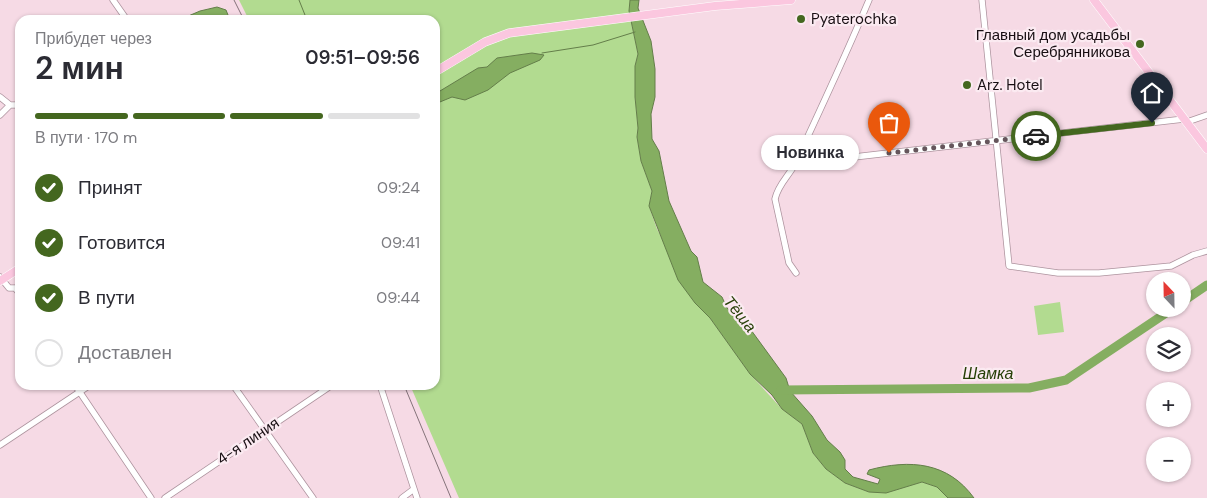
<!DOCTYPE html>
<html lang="ru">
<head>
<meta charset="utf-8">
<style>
  body { margin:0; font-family:"DM Sans",sans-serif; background:#f2f2f3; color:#2b2b33; height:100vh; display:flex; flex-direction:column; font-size:19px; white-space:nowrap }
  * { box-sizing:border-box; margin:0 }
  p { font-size:16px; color:#7c7c81 }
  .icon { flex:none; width:28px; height:28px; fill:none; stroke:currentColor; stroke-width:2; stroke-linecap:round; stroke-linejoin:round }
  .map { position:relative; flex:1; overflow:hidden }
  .side { position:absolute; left:15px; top:15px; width:425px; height:375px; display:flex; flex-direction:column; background:#fff; border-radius:15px; box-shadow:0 1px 4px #0004 }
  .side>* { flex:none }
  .needle { width:32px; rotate:338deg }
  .tools { position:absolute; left:1146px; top:272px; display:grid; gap:10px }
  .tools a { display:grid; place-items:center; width:45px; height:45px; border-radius:50%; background:#fff; box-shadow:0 1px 4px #0004; font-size:25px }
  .pin { position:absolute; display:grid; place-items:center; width:42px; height:42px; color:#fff; margin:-51px -21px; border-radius:50% 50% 50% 0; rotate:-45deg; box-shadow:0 0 5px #0007 }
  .pin .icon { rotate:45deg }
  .courier { position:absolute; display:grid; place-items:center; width:50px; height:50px; margin:-25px; border:4px solid #44671f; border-radius:50%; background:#fff; color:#222; box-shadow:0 1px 6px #0007 }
  .bubble { position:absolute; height:35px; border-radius:18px; background:#fff; box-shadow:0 1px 4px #0004; font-size:16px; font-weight:600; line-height:35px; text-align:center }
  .head em { font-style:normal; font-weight:600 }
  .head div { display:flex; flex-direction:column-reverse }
  .head { display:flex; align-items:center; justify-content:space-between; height:85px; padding:0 20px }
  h1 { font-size:32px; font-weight:600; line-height:38px }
  .bar { display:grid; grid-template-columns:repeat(4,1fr); gap:8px 5px; align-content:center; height:60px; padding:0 20px }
  .bar i { height:6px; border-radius:4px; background:#e1e1e2 }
  .bar .selected { background:#44671f }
  .bar p { grid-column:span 4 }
  ol { padding:0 20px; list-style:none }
  li { display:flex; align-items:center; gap:15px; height:55px }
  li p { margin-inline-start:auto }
  li .icon { padding:5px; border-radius:50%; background:#44671f; color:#fff; stroke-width:4 }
  li:last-child { color:#7c7c81 }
  li i { width:28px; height:28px; border:2px solid #e1e1e2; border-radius:50% }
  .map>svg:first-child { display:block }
</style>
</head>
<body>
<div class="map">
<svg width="1207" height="498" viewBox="0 0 1207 498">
  <rect width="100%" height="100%" fill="#f6dae5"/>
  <!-- green -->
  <path fill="#b2db90" d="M239,0H630L629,11L638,54L635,66V97L638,128L637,137L641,161L652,191L649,206L657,229L695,303L710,318L750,374L782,409L802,424L813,453L826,469L845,483L869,492H886L922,482L937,487L948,498H459L410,385H435V20H249Z
    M1060,302L1064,332L1038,335L1034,306Z"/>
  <!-- water -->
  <path fill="#85ae61" stroke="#647e4a" d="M630,0H639L638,8L651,41L655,69V97L651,114L652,139L659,151L669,201L691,251L697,257L703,282L722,297L727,308L751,330L786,378L790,391L812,416L827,440L840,452L845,460V469L853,477L878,484L880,479L867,474L869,470C910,459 948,462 974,498H948L937,487L922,482L886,493L869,492L845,483L826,469L813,453L802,424L782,409L772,395L750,374L710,318L695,303L678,280L649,206L652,191L641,161L637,137L638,128L635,97V66L638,54L629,11Z
    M217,7L226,10L230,20H179L200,11Z
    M532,53L544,55L540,60L510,73L488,90L465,100L452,97L435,104V94L478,68L487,67L497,58Z"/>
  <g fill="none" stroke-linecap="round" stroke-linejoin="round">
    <!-- stream -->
    <path stroke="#647e4a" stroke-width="1" d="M299,0L307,20
      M542,53L593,45L635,32"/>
    <!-- river -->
    <path stroke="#85ae61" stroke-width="9" d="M1182,302L1207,285
      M781,390L1029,388L1066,380L1172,309"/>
    <defs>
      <path id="minor" d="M113,0L127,20
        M982,0L1009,266L1058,273H1099L1171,266L1193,255L1207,251
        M0,97L10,105
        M10,105H20
        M0,115L10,105
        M1187,122L1207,115
        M794,166L802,163L1184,119
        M796,273L789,263L775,199C778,184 790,175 796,162C821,108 846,55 869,0
        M0,277L9,288H15L20,294
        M75,385L151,498
        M233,385L313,498
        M380,385L417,498
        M0,445L90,385
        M165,498L332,385
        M402,498L414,489"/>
      <path id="major" d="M1094,0L1207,149
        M435,72L485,42L509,33L715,6L791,0
        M0,281L20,268"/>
    </defs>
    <!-- minor casing -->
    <use href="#minor" stroke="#ad939e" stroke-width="7"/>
    <!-- major casing -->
    <use href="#major" stroke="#fff" stroke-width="9"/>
    <!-- minor -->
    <use href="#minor" stroke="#fff" stroke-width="5.5"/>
    <!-- major -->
    <use href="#major" stroke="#fbc7df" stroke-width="8"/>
    <!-- rail -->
    <path stroke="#85737a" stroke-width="1" d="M234,0L244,20
      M404,385L451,498"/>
  </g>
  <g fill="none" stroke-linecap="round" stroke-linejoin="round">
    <!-- done -->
    <path stroke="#66565c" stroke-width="5" stroke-dasharray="0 9" d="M889,153L1036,136"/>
    <!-- route -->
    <path stroke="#44671f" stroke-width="6" d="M1036,136L1152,123"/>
  </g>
  <!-- markers -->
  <g fill="#44671f" stroke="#fbeaf1" stroke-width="2">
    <circle cx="801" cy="19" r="5"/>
    <circle cx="1140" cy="44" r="5"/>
    <circle cx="967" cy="85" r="5"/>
  </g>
  <g text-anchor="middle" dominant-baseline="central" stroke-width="4.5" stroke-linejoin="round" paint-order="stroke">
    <!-- poi labels -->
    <g font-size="15" fill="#180f13" stroke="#fbeaf1" text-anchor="start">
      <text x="811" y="19">Pyaterochka</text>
      <text x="1130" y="35" text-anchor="end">Главный дом усадьбы<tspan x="1130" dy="17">Серебрянникова</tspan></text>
      <text x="977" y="85">Arz. Hotel</text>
    </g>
    <!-- street labels -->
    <g font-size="15" fill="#180f13" stroke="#fbeaf1">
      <text transform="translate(248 441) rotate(-34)">4-я линия</text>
    </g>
    <!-- water labels -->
    <g font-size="16" font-style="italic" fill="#263f06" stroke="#fbeaf1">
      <text transform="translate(740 314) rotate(51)">Тёша</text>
      <text x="988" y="373">Шамка</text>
    </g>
  </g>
</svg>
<div class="tools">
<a><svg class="needle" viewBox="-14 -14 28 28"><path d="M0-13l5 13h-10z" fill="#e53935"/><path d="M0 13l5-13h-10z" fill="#7c7c81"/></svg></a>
<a><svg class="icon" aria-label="layers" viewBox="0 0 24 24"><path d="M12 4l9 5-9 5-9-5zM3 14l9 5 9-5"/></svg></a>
<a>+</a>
<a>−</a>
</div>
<div class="pin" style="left:889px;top:153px;background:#ea580c"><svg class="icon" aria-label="bag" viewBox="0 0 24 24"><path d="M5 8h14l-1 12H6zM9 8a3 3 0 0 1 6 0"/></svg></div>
<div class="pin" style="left:1152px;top:123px;background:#1f2937"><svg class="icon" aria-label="home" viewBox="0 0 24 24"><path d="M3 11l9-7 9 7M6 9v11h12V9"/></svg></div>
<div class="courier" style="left:1036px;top:136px"><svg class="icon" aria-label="car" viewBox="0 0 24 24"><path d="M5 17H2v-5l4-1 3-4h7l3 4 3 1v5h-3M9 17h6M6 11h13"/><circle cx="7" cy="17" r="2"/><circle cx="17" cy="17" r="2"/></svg></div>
<div class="bubble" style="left:761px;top:135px;width:98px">Новинка</div>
<section class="side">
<div class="head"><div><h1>2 мин</h1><p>Прибудет через</p></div><em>09:51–09:56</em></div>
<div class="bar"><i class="selected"></i><i class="selected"></i><i class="selected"></i><i></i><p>В пути · 170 m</p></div>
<ol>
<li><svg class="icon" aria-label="check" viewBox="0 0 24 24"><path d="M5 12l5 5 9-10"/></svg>Принят<p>09:24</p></li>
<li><svg class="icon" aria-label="check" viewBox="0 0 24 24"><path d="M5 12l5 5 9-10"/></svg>Готовится<p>09:41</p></li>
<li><svg class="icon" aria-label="check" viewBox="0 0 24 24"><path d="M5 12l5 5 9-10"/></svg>В пути<p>09:44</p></li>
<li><i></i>Доставлен</li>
</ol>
</section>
</div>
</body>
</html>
